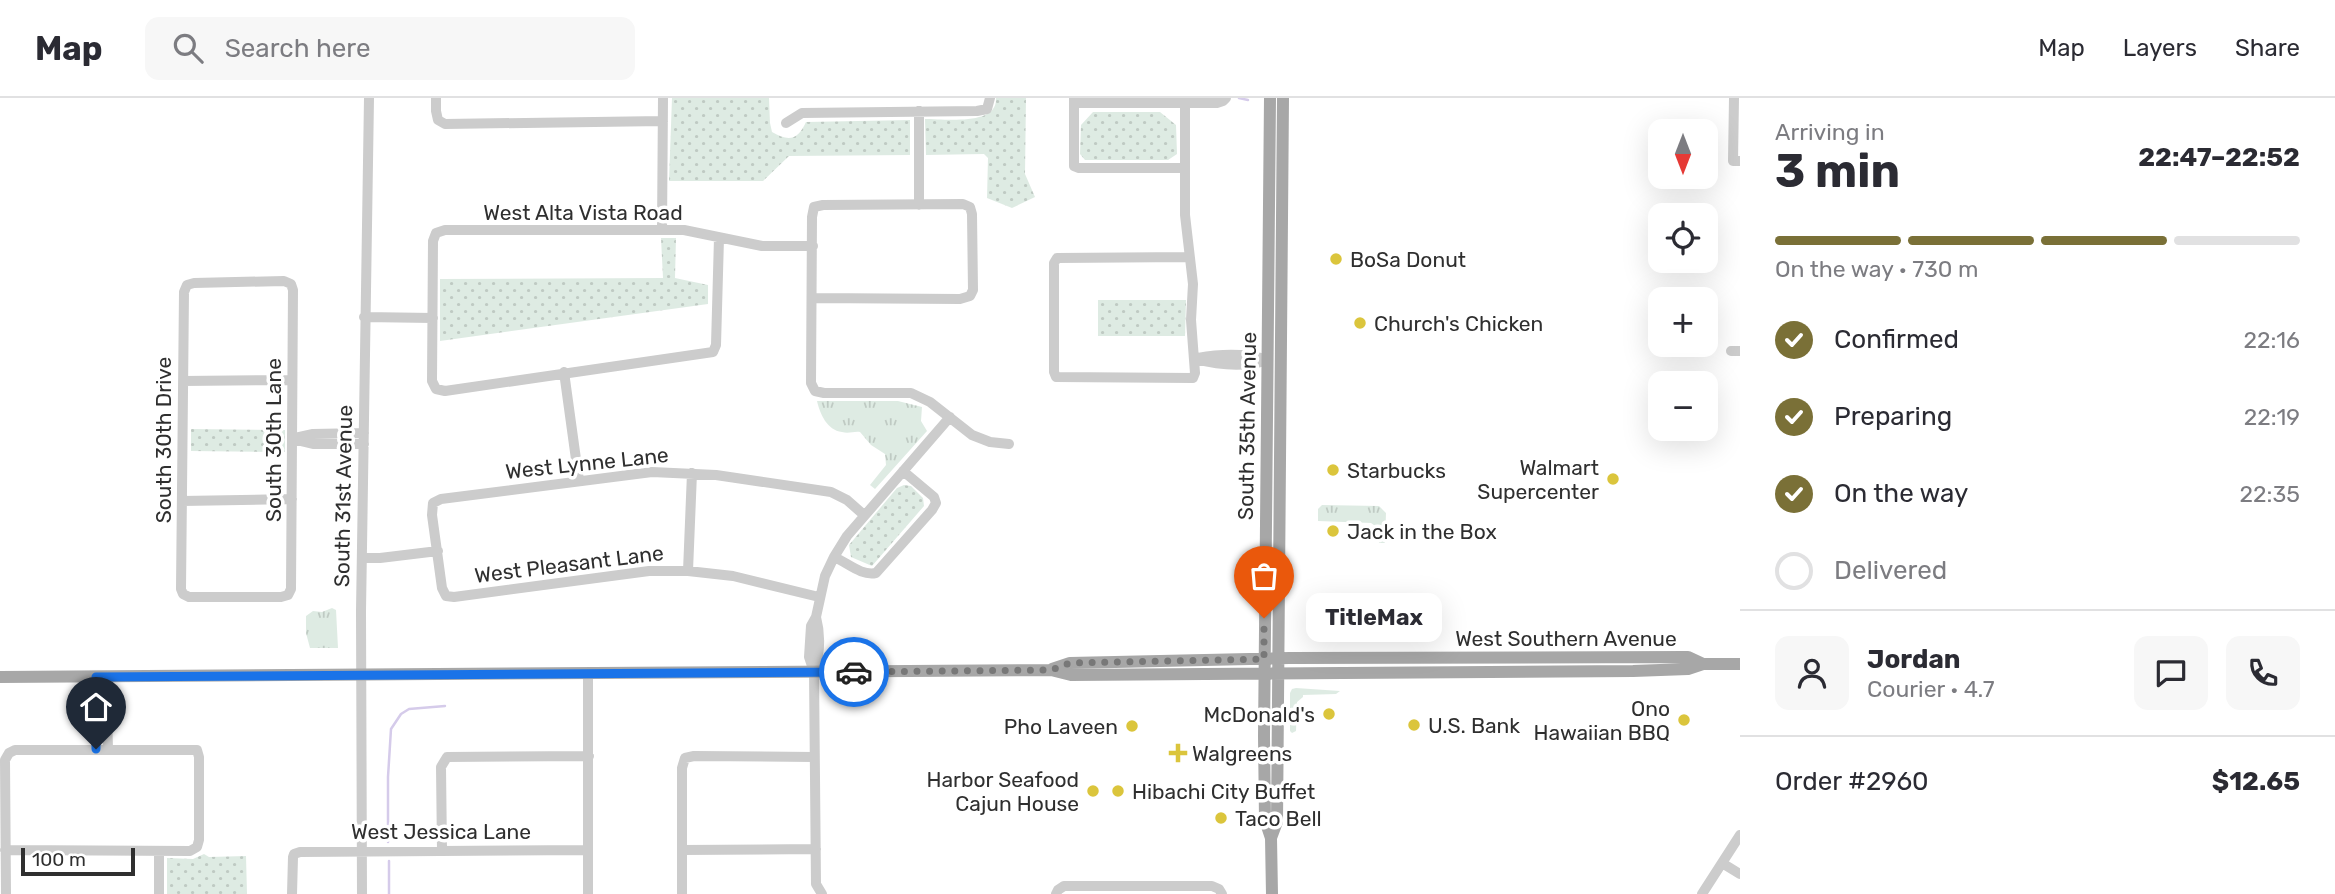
<!DOCTYPE html>
<html lang="en">
<head>
<meta charset="utf-8">
<style>
  body { margin:0; font-family:Rubik,sans-serif; background:#f7f7f7; color:#2b2b33; height:100vh; display:flex; flex-direction:column; font-size:26px; white-space:nowrap }
  * { box-sizing:border-box; margin:0 }
  p { font-size:23px; color:#7c7c81 }
  .icon { flex:none; width:38px; height:38px; fill:none; stroke:currentColor; stroke-width:2; stroke-linecap:round; stroke-linejoin:round }
  .map { position:relative; flex:1; overflow:hidden }
  .sheet { display:flex; flex-direction:column; background:#fff; width:595px }
  .sheet>* { flex:none }
  .needle { width:46px; rotate:180deg }
  .buttons { position:absolute; left:1648px; top:21px; display:grid; gap:14px }
  .buttons a { display:grid; place-items:center; width:70px; height:70px; border-radius:14px; background:#fff; box-shadow:0 7px 28px #0002; font-size:35px }
  .scale { position:absolute; left:21px; bottom:18px; width:114px; box-sizing:border-box; padding-left:7px; border:4px solid #2f2f2f; border-top:0; font-size:19px; line-height:24px; white-space:nowrap; color:#2f2f2f; -webkit-text-stroke:5px #fff; paint-order:stroke }
  .pin { position:absolute; display:grid; place-items:center; width:60px; height:60px; color:#fff; margin:-72px -30px; border-radius:50% 50% 50% 0; rotate:-45deg; box-shadow:0 0 7px #0007 }
  .pin .icon { rotate:45deg }
  .courier { position:absolute; display:grid; place-items:center; width:70px; height:70px; margin:-35px; border:5px solid #1a73e8; border-radius:50%; background:#fff; color:#222; box-shadow:0 2px 9px #0007 }
  .bubble { position:absolute; height:49px; border-radius:14px; background:#fff; box-shadow:0 7px 28px #0002; font-size:23px; font-weight:700; line-height:49px; text-align:center }
  .overview em { font-style:normal; font-weight:700 }
  .overview div { display:flex; flex-direction:column-reverse }
  .overview { display:flex; align-items:center; justify-content:space-between; height:119px; padding:0 35px }
  h1 { font-size:46px; font-weight:700; line-height:52px }
  .bar { display:grid; grid-template-columns:repeat(4,1fr); gap:10px 7px; align-content:center; height:84px; padding:0 35px }
  .bar i { height:9px; border-radius:5px; background:#e1e1e2 }
  .bar .active { background:#7a7037 }
  .bar p { grid-column:span 4 }
  .line { display:flex; align-items:center; gap:18px; padding:0 35px; border-top:2px solid #e1e1e2 }
  .line div { flex:1 }
  .round { display:grid; place-items:center; flex:none; width:74px; height:74px; border-radius:14px; background:#f7f7f7 }
  ol { padding:0 35px; list-style:none }
  li { display:flex; align-items:center; gap:21px; height:77px }
  li p { margin-inline-start:auto }
  li .icon { padding:7px; border-radius:50%; background:#7a7037; color:#fff; stroke-width:4 }
  li:last-child { color:#7c7c81 }
  li i { width:38px; height:38px; border:4px solid #e1e1e2; border-radius:50% }
  header { display:flex; align-items:center; gap:42px; box-sizing:border-box; height:98px; padding:0 35px; background:#fff; border-bottom:2px solid #e1e1e2 }
  header strong { font-size:33px }
  nav { display:flex; gap:38px; margin-inline-start:auto; font-size:24px }
  .search { width:490px; height:63px; background:#f7f7f7; display:flex; align-items:center; gap:18px; box-sizing:border-box; padding:0 24px; border-radius:14px; color:#7c7c81; font-size:26px }
  main { display:flex; flex:1; min-height:0 }
  .map>svg:first-child { display:block }
</style>
</head>
<body>
<header>
<strong>Map</strong>
<div class="search"><svg class="icon" aria-label="search" viewBox="0 0 24 24"><circle cx="10" cy="10" r="6"/><path d="M15 15l6 6"/></svg>Search here</div>
<nav><a>Map</a><a>Layers</a><a>Share</a></nav>
</header>
<main>
<div class="map">
<svg width="1740" height="796" viewBox="0 0 1740 796">
  <defs>
    <pattern id="grass-tufts" width="24" height="20" patternUnits="userSpaceOnUse" patternTransform="scale(1.75)"><rect width="24" height="20" fill="#deebe3"/><path d="M3 7l-1-3M5 7V3M7 7l1-3M15 17l-1-3M17 17v-4M19 17l1-3" fill="none" stroke="#bfcac3"/></pattern>
    <pattern id="park-dots" width="8" height="8" patternUnits="userSpaceOnUse" patternTransform="scale(1.75)"><rect width="8" height="8" fill="#deebe3"/><path d="M2 2h.1M6 6h.1" fill="none" stroke="#bfcac3" stroke-width="1.8" stroke-linecap="round"/></pattern>
  </defs>
  <rect width="100%" height="100%" fill="#fff"/>
  <!-- grass -->
  <path fill="url(#grass-tufts)" d="M817,303H898L922,309L921,323L927,333L875,391L870,387L886,367L885,356L871,347L860,334C854,333 849,336 842,334C827,332 820,316 817,303Z
    M1322,407L1379,408L1386,415L1385,445H1379L1378,430L1371,425L1318,423V411Z
    M332,510L336,512L338,550H310L306,535V518L313,513L322,514Z
    M1296,590L1340,593L1336,596L1303,597V599L1297,604L1296,633L1292,635L1290,633V595L1292,591Z"/>
  <!-- park -->
  <path fill="url(#park-dots)" d="M672,0H769L770,25L772,34C789,44 798,42 806,24L910,22V57L789,58L763,83H669Z
    M996,0H1026L1025,76L1035,99L1012,110L987,100L988,60L984,56L926,57L925,21C945,21 998,28 996,0Z
    M1093,14H1160L1176,27L1177,56L1168,62H1085L1080,56L1081,27Z
    M661,140H676L675,180L708,187V206L440,243V181L663,180Z
    M1098,202H1186L1185,238H1098Z
    M191,331L285,332V354L191,353Z
    M904,387L911,388L923,400L924,408L872,468L851,459L849,447L897,390Z
    M204,756L209,759L246,758L247,796H167V760L193,761Z"/>
  <g fill="none" stroke-linecap="round" stroke-linejoin="round">
    <!-- stream -->
    <path stroke="#d5cbea" stroke-width="2.5" d="M1239,0L1248,2
      M388,744V679L391,631L401,616L409,611L445,608
      M389,763V796"/>
    <!-- minor -->
    <path stroke="#ccc" stroke-width="10" d="M436,0V13L438,22L445,26L663,23
      M1074,0V68L1079,70H1185
      M1734,0L1733,63H1740
      M1074,5H1217L1223,3L1226,0
      M1185,5V117L1193,186L1191,222L1195,275L1193,280L1056,279L1054,274V165L1057,160L1189,159
      M919,13V107
      M786,25L802,15L977,13L987,11L990,0
      M662,132L663,0
      M719,140L716,247L713,254L445,293L436,291L432,283L433,143L436,135L445,132H684L762,148H813
      M284,183L291,186L293,192L291,491L288,497L281,499H189L183,496L181,491L184,194L187,187L194,185Z
      M812,200L960,201L970,198L973,192L972,116L970,109L963,106L823,107L814,109L812,119L811,285L815,293L824,295H911L930,304L972,337L990,344L1009,346
      M364,219L433,220
      M1731,253H1740
      M1198,260C1220,256 1245,255 1268,262
      M1195,261C1218,267 1244,270 1268,262
      M564,274L579,383
      M183,283L292,282
      M295,340L313,336L364,335
      M292,341L313,346H364
      M182,403L292,401
      M834,459C848,465 861,478 876,475L932,412L936,405L934,399L903,373
      M362,460H380L438,453
      M688,473L692,375
      M819,499L733,478L688,473H649L454,499L446,498L442,490L432,417L433,405L441,401L652,374L716,377L831,394L847,402L864,417
      M814,574C820,556 821,538 816,519
      M588,576V796
      M96,579V651
      M106,579L108,651
      M5,752L190,753L197,749L199,742V659L197,652H15L9,655L5,662L6,796
      M682,752L816,751
      M159,753V796
      M442,753L441,669L447,659L589,658
      M1722,765L1740,776
      M292,796L293,759L294,756L300,754L588,752
      M362,796L361,513L369,0
      M682,796V670L685,660L694,658L814,659
      M822,796L816,786L814,574L809,559L811,528L816,519L825,478L834,459L847,438L950,319
      M1056,796L1058,792L1064,788H1212L1219,791L1222,796
      M1702,796L1740,737"/>
    <!-- major -->
    <path stroke="#a7a7a7" stroke-width="12" d="M1270,0L1264,638L1265,722L1271,740
      M1052,571L1070,565L1289,560L1688,559L1703,566
      M0,579L1051,572L1071,577L1633,573L1688,571L1703,566H1740
      M1272,796L1271,740L1277,724L1283,0"/>
  </g>
  <g fill="none" stroke-linecap="round" stroke-linejoin="round">
    <!-- done -->
    <path stroke="#787878" stroke-width="7" stroke-dasharray="0 12.6" d="M854,574L1051,572L1070,565L1264,561V520"/>
    <!-- route -->
    <path stroke="#1a73e8" stroke-width="9" d="M96,651V579L854,574"/>
  </g>
  <!-- markers -->
  <g fill="#dbc53c" stroke="#fff" stroke-width="2.5">
    <circle cx="1336" cy="161" r="7"/>
    <circle cx="1360" cy="225" r="7"/>
    <circle cx="1333" cy="372" r="7"/>
    <circle cx="1613" cy="381" r="7"/>
    <circle cx="1333" cy="433" r="7"/>
    <circle cx="1329" cy="616" r="7"/>
    <circle cx="1684" cy="622" r="7"/>
    <circle cx="1414" cy="627" r="7"/>
    <circle cx="1132" cy="628" r="7"/>
    <path d="M1174.5 644.5h7v7h7v7h-7v7h-7v-7h-7v-7h7z"/>
    <circle cx="1093" cy="693" r="7"/>
    <circle cx="1118" cy="693" r="7"/>
    <circle cx="1221" cy="720" r="7"/>
  </g>
  <g text-anchor="middle" dominant-baseline="central" stroke-width="7" stroke-linejoin="round" paint-order="stroke">
    <!-- street labels -->
    <g font-size="21" fill="#2f2f2f" stroke="#fff">
      <text x="583" y="114">West Alta Vista Road</text>
      <text transform="translate(1247 328) rotate(-89)">South 35th Avenue</text>
      <text transform="translate(163 342) rotate(-90)">South 30th Drive</text>
      <text transform="translate(273 342) rotate(-90)">South 30th Lane</text>
      <text transform="translate(587 365) rotate(-6)">West Lynne Lane</text>
      <text transform="translate(343 398) rotate(-89)">South 31st Avenue</text>
      <text transform="translate(569 466) rotate(-7)">West Pleasant Lane</text>
      <text x="1566" y="540">West Southern Avenue</text>
      <text x="441" y="733">West Jessica Lane</text>
    </g>
    <!-- poi labels -->
    <g font-size="21" fill="#2f2f2f" stroke="#fff" text-anchor="start">
      <text x="1350" y="161">BoSa Donut</text>
      <text x="1374" y="225">Church's Chicken</text>
      <text x="1599" y="369" text-anchor="end">Walmart<tspan x="1599" dy="24">Supercenter</tspan></text>
      <text x="1347" y="372">Starbucks</text>
      <text x="1347" y="433">Jack in the Box</text>
      <text x="1670" y="610" text-anchor="end">Ono<tspan x="1670" dy="24">Hawaiian BBQ</tspan></text>
      <text x="1315" y="616" text-anchor="end">McDonald's</text>
      <text x="1428" y="627">U.S. Bank</text>
      <text x="1118" y="628" text-anchor="end">Pho Laveen</text>
      <text x="1192" y="655">Walgreens</text>
      <text x="1079" y="681" text-anchor="end">Harbor Seafood<tspan x="1079" dy="24">Cajun House</tspan></text>
      <text x="1132" y="693">Hibachi City Buffet</text>
      <text x="1235" y="720">Taco Bell</text>
    </g>
  </g>
</svg>
<div class="buttons">
<a><svg class="needle" viewBox="-14 -14 28 28"><path d="M0-13l5 13h-10z" fill="#e53935"/><path d="M0 13l5-13h-10z" fill="#7c7c81"/></svg></a>
<a><svg class="icon" aria-label="locate" viewBox="0 0 24 24"><circle cx="12" cy="12" r="6"/><path d="M12 2v4M12 18v4M2 12h4M18 12h4"/></svg></a>
<a>+</a>
<a>−</a>
</div>
<div class="scale">100 m</div>
<div class="pin" style="left:1264px;top:520px;background:#ea580c"><svg class="icon" aria-label="bag" viewBox="0 0 24 24"><path d="M5 8h14l-1 12H6zM9 8a3 3 0 0 1 6 0"/></svg></div>
<div class="pin" style="left:96px;top:651px;background:#1f2937"><svg class="icon" aria-label="home" viewBox="0 0 24 24"><path d="M3 11l9-7 9 7M6 9v11h12V9"/></svg></div>
<div class="courier" style="left:854px;top:574px"><svg class="icon" aria-label="car" viewBox="0 0 24 24"><path d="M5 17H2v-5l4-1 3-4h7l3 4 3 1v5h-3M9 17h6M6 11h13"/><circle cx="7" cy="17" r="2"/><circle cx="17" cy="17" r="2"/></svg></div>
<div class="bubble" style="left:1306px;top:495px;width:136px">TitleMax</div>
</div>
<section class="sheet">
<div class="overview"><div><h1>3 min</h1><p>Arriving in</p></div><em>22:47–22:52</em></div>
<div class="bar"><i class="active"></i><i class="active"></i><i class="active"></i><i></i><p>On the way · 730 m</p></div>
<ol>
<li><svg class="icon" aria-label="check" viewBox="0 0 24 24"><path d="M5 12l5 5 9-10"/></svg>Confirmed<p>22:16</p></li>
<li><svg class="icon" aria-label="check" viewBox="0 0 24 24"><path d="M5 12l5 5 9-10"/></svg>Preparing<p>22:19</p></li>
<li><svg class="icon" aria-label="check" viewBox="0 0 24 24"><path d="M5 12l5 5 9-10"/></svg>On the way<p>22:35</p></li>
<li><i></i>Delivered</li>
</ol>
<div class="line" style="height:126px"><a class="round"><svg class="icon" aria-label="person" viewBox="0 0 24 24"><circle cx="12" cy="8" r="4"/><path d="M4 21q1-7 8-7t8 7"/></svg></a><div><b>Jordan</b><p>Courier · 4.7</p></div><a class="round"><svg class="icon" aria-label="chat" viewBox="0 0 24 24"><path d="M4 5h16v11H9l-5 4z"/></svg></a><a class="round"><svg class="icon" aria-label="phone" viewBox="0 0 24 24"><path d="M5 4h4l2 5-3 2q2 4 5 5l2-3 5 2v4C11 20 4 13 5 4z"/></svg></a></div>
<div class="line" style="height:91px"><div>Order #2960</div><b>$12.65</b></div>
</section>
</main>
</body>
</html>
